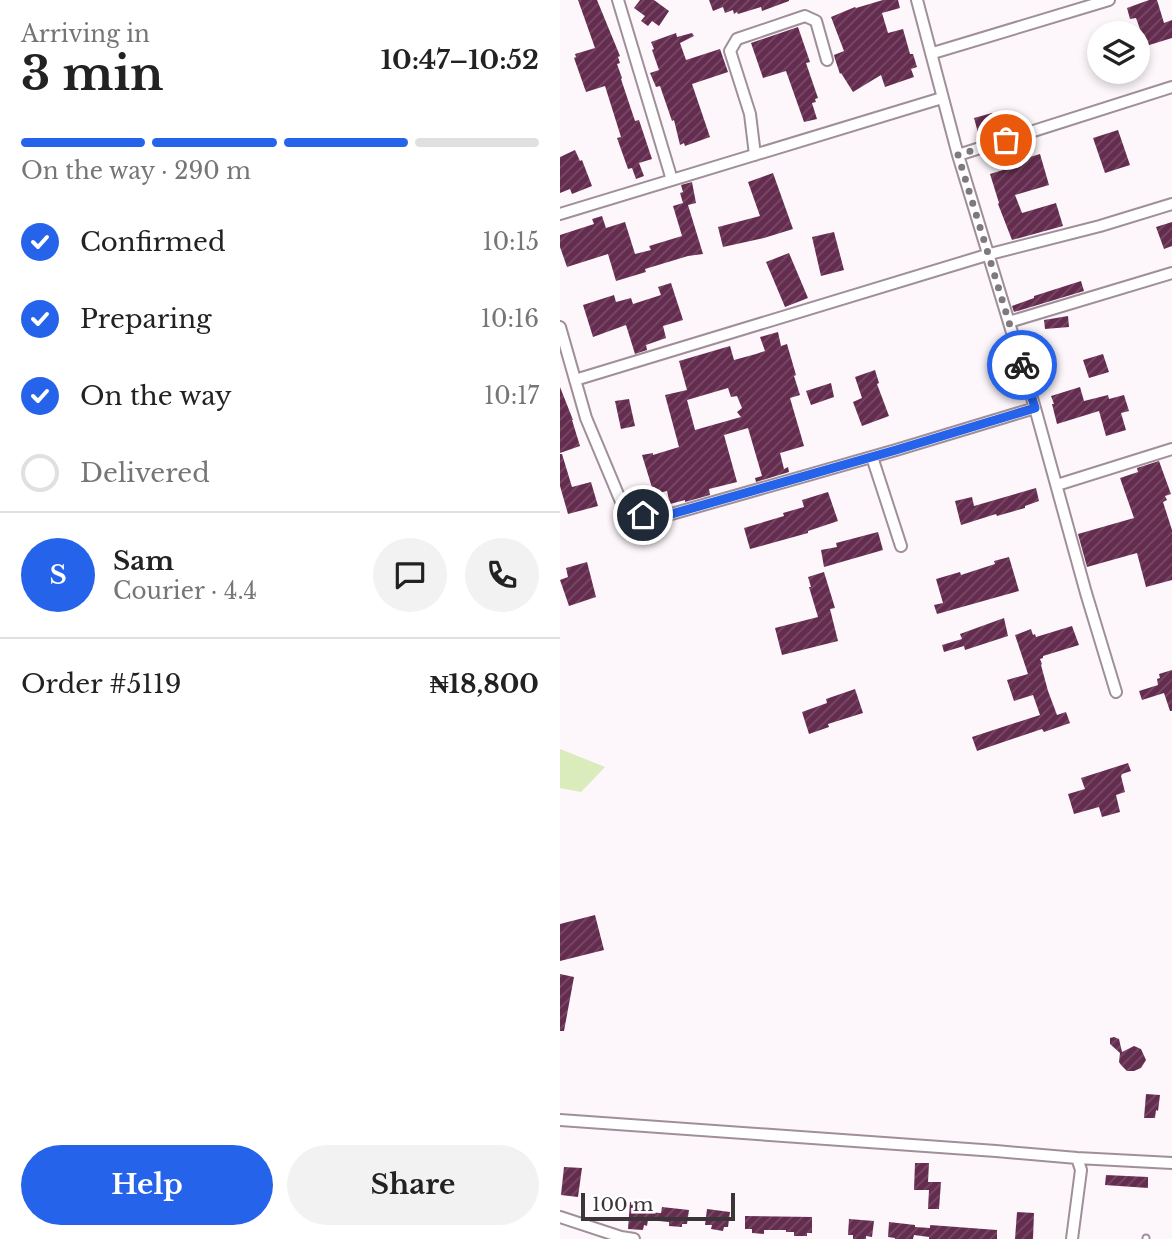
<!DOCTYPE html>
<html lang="en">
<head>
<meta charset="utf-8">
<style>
  body { margin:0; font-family:"Libre Baskerville",serif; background:#f2f2f2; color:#222; height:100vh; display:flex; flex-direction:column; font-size:26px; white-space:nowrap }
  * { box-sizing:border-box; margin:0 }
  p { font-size:23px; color:#767676 }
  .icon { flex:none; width:38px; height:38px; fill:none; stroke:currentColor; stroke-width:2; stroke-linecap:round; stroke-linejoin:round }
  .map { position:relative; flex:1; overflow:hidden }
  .sheet { display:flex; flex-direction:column; background:#fff; width:560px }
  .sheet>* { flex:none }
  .buttons { position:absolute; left:527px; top:21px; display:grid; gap:14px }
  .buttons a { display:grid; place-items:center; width:63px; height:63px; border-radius:50%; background:#fff; box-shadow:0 4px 10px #0003; font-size:35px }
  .scale { position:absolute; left:21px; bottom:18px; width:154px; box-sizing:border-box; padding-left:7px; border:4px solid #3b3438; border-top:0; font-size:19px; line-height:24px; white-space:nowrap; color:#3b3438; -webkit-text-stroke:5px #fff; paint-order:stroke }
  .pin { position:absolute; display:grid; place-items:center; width:60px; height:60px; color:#fff; margin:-30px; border:4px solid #fff; border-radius:50%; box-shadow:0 2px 7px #0007 }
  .courier { position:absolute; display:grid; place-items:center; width:70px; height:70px; margin:-35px; border:5px solid #2563eb; border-radius:50%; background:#fff; color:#222; box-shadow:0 2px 9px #0007 }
  .overview em { font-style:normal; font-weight:700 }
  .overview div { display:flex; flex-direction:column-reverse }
  .overview { display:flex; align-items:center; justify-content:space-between; height:119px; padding:0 21px }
  h1 { font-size:46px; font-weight:700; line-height:52px }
  .bar { display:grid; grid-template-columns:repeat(4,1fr); gap:10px 7px; align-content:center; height:84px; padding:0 21px }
  .bar i { height:9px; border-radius:5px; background:#e0e0e0 }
  .bar .on { background:#2563eb }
  .bar p { grid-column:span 4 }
  .line { display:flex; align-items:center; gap:18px; padding:0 21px; border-top:2px solid #e0e0e0 }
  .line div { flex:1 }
  .round { display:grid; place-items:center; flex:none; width:74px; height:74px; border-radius:37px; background:#f2f2f2 }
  ol { padding:0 21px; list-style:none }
  li { display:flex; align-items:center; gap:21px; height:77px }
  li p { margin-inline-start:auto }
  li .icon { padding:7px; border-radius:50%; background:#2563eb; color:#fff; stroke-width:4 }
  li:last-child { color:#767676 }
  li i { width:38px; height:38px; border:4px solid #e0e0e0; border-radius:50% }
  .button { display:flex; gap:14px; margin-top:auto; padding:14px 21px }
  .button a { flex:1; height:80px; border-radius:42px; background:#2563eb; color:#fff; font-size:28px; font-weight:700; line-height:80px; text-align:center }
  .button a+a { background:#f2f2f2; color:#222 }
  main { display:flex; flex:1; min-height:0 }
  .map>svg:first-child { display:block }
</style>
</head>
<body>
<main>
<section class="sheet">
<div class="overview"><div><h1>3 min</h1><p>Arriving in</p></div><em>10:47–10:52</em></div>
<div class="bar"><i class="on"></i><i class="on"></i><i class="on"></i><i></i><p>On the way · 290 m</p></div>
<ol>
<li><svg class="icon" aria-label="check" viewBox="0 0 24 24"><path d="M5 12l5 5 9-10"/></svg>Confirmed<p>10:15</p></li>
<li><svg class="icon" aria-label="check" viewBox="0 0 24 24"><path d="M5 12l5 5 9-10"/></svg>Preparing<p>10:16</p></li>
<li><svg class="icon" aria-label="check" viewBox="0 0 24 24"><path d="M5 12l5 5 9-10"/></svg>On the way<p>10:17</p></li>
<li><i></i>Delivered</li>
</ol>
<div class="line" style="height:126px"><b class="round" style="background:#2563eb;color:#fff">S</b><div><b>Sam</b><p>Courier · 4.4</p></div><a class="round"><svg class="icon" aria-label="chat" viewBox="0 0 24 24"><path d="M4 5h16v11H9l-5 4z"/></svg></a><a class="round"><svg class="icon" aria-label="phone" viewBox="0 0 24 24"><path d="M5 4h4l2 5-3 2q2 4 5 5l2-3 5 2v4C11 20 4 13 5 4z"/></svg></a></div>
<div class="line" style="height:91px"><div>Order #5119</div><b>₦18,800</b></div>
<div class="button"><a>Help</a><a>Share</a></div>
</section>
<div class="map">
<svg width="612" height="1239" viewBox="0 0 612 1239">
  <defs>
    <pattern id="building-hatch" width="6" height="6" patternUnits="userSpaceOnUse" patternTransform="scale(1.75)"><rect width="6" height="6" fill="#642d4f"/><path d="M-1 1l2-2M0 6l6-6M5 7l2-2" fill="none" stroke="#774b66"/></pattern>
  </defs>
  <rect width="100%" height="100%" fill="#fdf6fa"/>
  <!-- grass -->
  <path fill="#daecbb" d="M0,749L45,767L21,792L0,788Z"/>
  <!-- building -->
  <path fill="url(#building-hatch)" fill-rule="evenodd" d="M18,0H37L60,56L58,57L60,63L57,64L62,78L61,79L75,121L79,120L92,159L79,163L84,176L76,179L72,168L68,169L57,138L61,137L45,86L26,92L14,58L16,57L15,54L35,48Z
    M80,0H94L109,11L99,26L92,21L88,26L81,21L85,16L74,8Z
    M149,0H229V1L202,11L201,7L178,14L177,12L174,14L173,10L165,13L163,7L153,11Z
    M323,0H338L340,8L322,13L328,33L343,29L350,54H353L357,67L351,69L354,77L325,87L321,75L293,92L281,73L280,74L275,59L274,55L284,51L271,17L295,7L296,8Z
    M589,0H597L604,23L612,20V38L586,46L576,18L570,19L567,8Z
    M238,27L250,62L246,63L258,98L255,99L256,102L252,103L257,119L244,122L226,71L203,78L191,43Z
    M116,33L117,37L132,33L134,36L120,43L126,60L160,49L168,72L132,84L150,137L125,146L124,143L120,145L114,120L112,121L100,86L96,87L90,73L99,70L92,50L94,49L91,42Z
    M432,113L439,134L420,140L414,118Z
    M558,130L570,165L545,173L533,138Z
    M15,150L20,161L22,160L32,186L12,194L10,189L0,193V157Z
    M447,154L450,163L480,154L489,185L455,195L462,213L496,203L503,226L452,240L438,204L439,203L430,174L443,170L439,157Z
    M213,173L233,229L204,238L163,247L158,227L200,216L188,182Z
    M132,182L136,203L128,205L143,254L128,256L85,269L86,272L56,281L48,254L7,267L0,247V235L34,224L32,219L42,216L46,228L65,222L75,254L91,250L89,246L122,236L113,206L123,203L120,193L123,192L121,185Z
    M612,222V246L604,249L596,227Z
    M274,232L284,270L261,276L252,237Z
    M229,253L248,298L225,307L206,262Z
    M521,281L524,291L454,312L452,306L474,298V296Z
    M111,283L123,320L103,326L106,338L86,345L87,350L75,354L66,325L33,337L23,305L54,295L56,302L71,298L73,304L101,295L98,287Z
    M508,316L509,327L485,329L484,320Z
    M218,332L221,346L227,344L236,375L234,376L240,395L230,398L244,446L220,453L224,469L228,467L229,472L196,482L195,478L202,476L188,428L164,435L177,482L149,489L150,495L125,502V500L110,504L107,491L94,494L82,455L93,453V455L119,447L105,395L127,390L119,361L170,346L174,360L196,354L205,351L200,337ZM168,388L171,397L177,396L182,408L177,412L181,417L135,430L127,400Z
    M543,354L549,372L529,378L523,360Z
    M315,370L319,383L317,384L329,416L302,426L293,402L302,398L295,377Z
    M271,383L274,397L251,405L246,391Z
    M0,387L13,420H12L20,446L0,453Z
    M520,387L524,401L548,395L549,399L564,395L569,411L561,413L566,430L546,436L539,411L497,424L492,404H494L491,396Z
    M69,399L75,426L61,429L55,401Z
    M0,454H2L12,487L31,482L38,506L8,514L0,486Z
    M599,461L611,494L605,496L607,500L603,502L612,530V580L586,587L577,553L527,567L518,534L574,518L560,478L578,472L577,468Z
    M476,488L479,501L465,506V508L437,516L436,514L401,525L395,501L412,497L414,506Z
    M268,492L278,521L248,531V533L190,549L184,528L224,516L223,513L244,507L242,500Z
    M318,532L323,550L264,567L261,550L277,547L276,543Z
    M449,557L459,591L377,614L374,605L383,603L376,579L400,572L401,575L435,564L434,561Z
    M27,562L36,597L9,606L0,580L8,577L6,568Z
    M264,572L275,608L270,609L278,641L222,655L215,628L258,617L249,587H251L248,577Z
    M444,618L448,636L405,650L404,646L384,652L382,645L402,639L400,634Z
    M512,626L519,645L483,656V658L480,659L482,664L481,665L488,691L497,715L506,712L510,723L484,732L482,729L417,751L412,737L480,715L473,695L454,701L447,680L468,674L455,635L471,629L473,635L475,634L476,637Z
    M612,670V711H610L604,693L582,700L579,691L598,685L597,679L600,678L599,674Z
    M295,689L303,713L268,724L269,727L249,734L242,712L267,703L266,699Z
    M568,763L571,771L562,774L561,776L565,792L556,795L560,812L542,817L539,807L514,814L508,794L525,789L521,778Z
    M35,915L44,950L0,961V924Z
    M0,974L14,977L4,1031H0Z
    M554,1037L559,1039L562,1052L574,1046L581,1049L586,1060L581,1068L574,1071H567L561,1065L559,1062L560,1053L550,1044V1038Z
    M586,1094L600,1095L598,1111L596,1110L595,1118H584Z
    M355,1163H369L368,1182H381L379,1209H368L369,1190H354Z
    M4,1167L22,1168L18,1197L1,1195Z
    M546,1175L588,1177V1188L545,1185Z
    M70,1202L84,1203V1212L101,1213L102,1207L129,1210L127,1224H122V1227L109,1226V1222L88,1220L87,1226L84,1225L83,1230L68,1229Z
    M147,1209L170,1212L168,1227H164L163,1231L151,1229L152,1225H145Z
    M457,1212L474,1213L473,1239H455Z
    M185,1216L252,1217V1233H247V1236H234V1232H226V1230H204V1234L192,1233V1229H185Z
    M289,1219L314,1221L312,1237L306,1236V1239H293V1235H288Z
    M329,1222L355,1225V1227L370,1228V1225L437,1230V1239H369V1237L354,1235L353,1239H335V1238L328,1237Z"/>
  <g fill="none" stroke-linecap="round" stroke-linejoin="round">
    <defs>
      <path id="lane" d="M586,1239V1238"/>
      <path id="street" d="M58,0L112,180
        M357,0L398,155L475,408L526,593L556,692
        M373,53L549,0
        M195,155L190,114L170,51L177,39L245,16L256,21L267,60
        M398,155L612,87
        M0,214L382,98
        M449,322L612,273
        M0,327L26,418L62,504L83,515H108L336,450L475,408
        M15,380L430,254L540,226L612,204
        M312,457L341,546
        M497,485L612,449
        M0,1120L436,1151L517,1158L612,1163
        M0,1217L61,1237L74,1239
        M512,1239L521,1170L517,1158"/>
    </defs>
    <!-- lane casing -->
    <use href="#lane" stroke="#a08f99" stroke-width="9"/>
    <!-- street casing -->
    <use href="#street" stroke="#a08f99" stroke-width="14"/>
    <!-- lane -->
    <use href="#lane" stroke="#fff" stroke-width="5"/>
    <!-- street -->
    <use href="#street" stroke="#fff" stroke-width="10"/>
  </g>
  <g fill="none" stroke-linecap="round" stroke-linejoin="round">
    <!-- done -->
    <path stroke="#7f787c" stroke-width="7" stroke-dasharray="0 12.6" d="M446,140L398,155L462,365"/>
    <!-- route -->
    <path stroke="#2563eb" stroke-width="9" d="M83,515H108L336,450L475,408L462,365"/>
  </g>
</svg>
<div class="buttons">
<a><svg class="icon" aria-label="layers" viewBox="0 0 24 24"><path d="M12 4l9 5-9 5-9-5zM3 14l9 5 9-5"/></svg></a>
</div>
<div class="scale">100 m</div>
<div class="pin" style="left:446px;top:140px;background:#ea580c"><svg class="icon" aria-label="bag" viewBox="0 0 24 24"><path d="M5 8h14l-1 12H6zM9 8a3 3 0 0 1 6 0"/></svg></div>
<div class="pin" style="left:83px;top:515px;background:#1f2937"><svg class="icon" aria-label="home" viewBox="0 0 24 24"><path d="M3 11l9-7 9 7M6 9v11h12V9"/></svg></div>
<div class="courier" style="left:462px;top:365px"><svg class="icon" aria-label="bike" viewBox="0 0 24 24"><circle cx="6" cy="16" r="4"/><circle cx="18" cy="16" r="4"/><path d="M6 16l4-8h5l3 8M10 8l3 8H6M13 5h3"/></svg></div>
</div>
</main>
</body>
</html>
